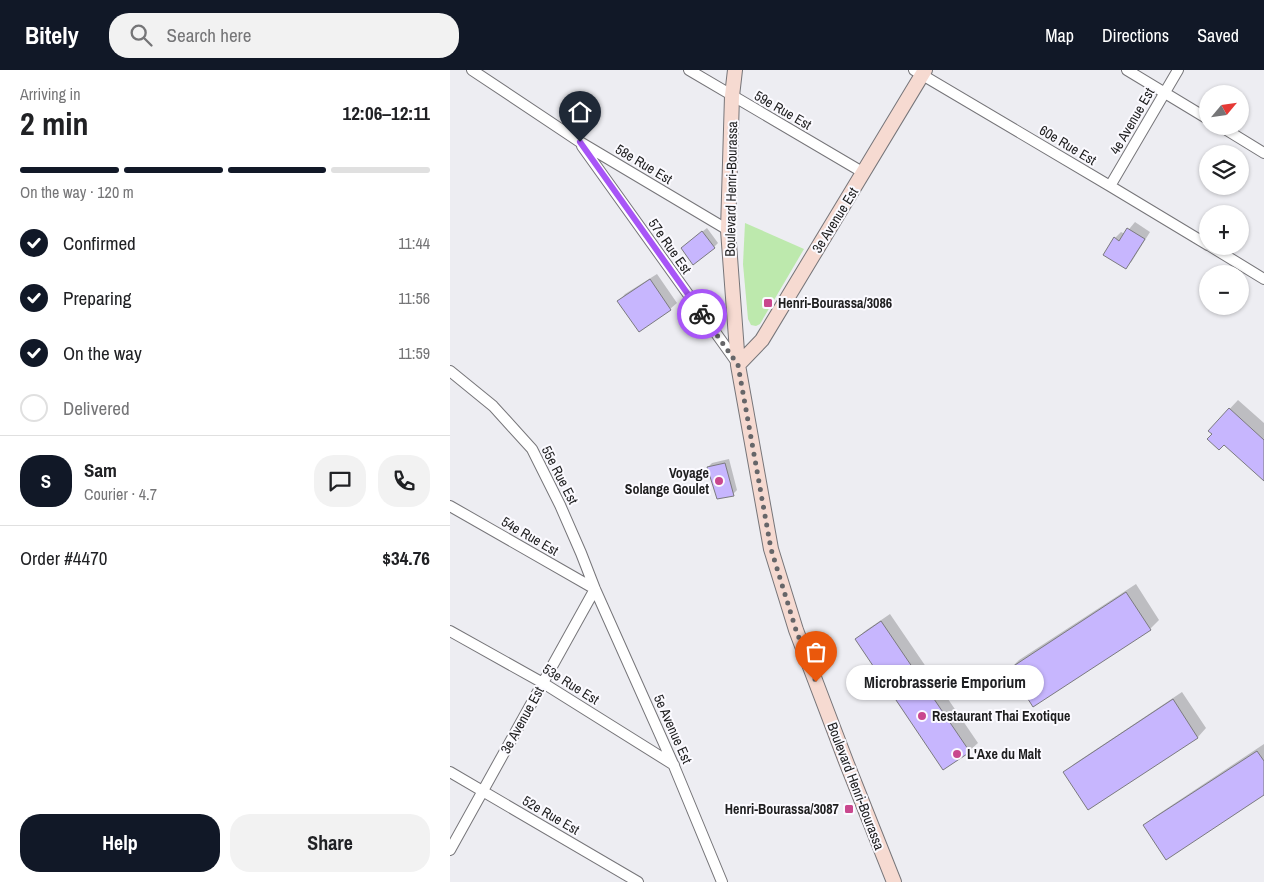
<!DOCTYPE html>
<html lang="en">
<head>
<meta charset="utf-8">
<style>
  body { margin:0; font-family:"Archivo Narrow",sans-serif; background:#f2f2f2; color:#202124; height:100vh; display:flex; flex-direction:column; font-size:19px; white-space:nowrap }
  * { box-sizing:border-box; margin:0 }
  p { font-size:16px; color:#757577 }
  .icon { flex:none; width:28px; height:28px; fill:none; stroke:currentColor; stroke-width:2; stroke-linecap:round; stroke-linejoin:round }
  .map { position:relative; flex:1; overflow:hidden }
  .drawer { display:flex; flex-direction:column; background:#fff; width:450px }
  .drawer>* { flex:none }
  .needle { width:32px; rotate:61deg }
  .controls { position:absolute; left:749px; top:15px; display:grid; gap:10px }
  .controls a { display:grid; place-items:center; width:50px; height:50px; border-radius:50%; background:#fff; box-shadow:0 1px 4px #0004; font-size:25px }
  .pin { position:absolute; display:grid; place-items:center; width:42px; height:42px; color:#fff; margin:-51px -21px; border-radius:50% 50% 50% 0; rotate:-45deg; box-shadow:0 0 5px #0007 }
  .pin .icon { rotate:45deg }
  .courier { position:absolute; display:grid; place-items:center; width:50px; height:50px; margin:-25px; border:4px solid #a855f7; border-radius:50%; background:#fff; color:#222; box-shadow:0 1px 6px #0007 }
  .bubble { position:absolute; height:35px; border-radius:18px; background:#fff; box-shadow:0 1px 4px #0004; font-size:16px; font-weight:700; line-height:35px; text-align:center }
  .headline em { font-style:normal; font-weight:700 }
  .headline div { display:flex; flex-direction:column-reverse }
  .headline { display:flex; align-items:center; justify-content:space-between; height:85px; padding:0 20px }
  h1 { font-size:32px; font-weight:700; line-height:38px }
  .bar { display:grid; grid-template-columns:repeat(4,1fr); gap:8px 5px; align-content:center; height:60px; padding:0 20px }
  .bar i { height:6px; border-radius:4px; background:#e0e0e0 }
  .bar .on { background:#111827 }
  .bar p { grid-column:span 4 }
  .line { display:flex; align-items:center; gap:12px; padding:0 20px; border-top:1px solid #e0e0e0 }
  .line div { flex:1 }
  .round { display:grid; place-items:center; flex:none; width:52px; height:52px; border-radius:20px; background:#f2f2f2 }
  ol { padding:0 20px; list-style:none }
  li { display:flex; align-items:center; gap:15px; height:55px }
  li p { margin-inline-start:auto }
  li .icon { padding:5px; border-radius:50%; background:#111827; color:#fff; stroke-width:4 }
  li:last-child { color:#757577 }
  li i { width:28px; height:28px; border:2px solid #e0e0e0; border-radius:50% }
  .action { display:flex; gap:10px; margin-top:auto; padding:10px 20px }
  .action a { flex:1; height:58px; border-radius:20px; background:#111827; color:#fff; font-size:20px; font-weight:700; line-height:58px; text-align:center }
  .action a+a { background:#f2f2f2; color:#202124 }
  header { display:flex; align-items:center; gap:30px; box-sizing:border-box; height:70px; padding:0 25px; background:#111827; color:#fff }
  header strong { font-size:24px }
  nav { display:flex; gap:28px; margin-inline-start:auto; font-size:18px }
  .search { width:350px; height:45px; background:#f2f2f2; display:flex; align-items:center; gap:12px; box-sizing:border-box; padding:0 18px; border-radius:20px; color:#757577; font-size:19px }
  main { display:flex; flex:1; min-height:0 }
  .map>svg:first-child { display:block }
</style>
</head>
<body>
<header>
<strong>Bitely</strong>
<div class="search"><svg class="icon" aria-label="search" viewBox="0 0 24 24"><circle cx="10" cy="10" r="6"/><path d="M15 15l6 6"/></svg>Search here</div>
<nav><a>Map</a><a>Directions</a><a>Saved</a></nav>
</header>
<main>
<section class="drawer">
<div class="headline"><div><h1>2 min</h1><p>Arriving in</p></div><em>12:06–12:11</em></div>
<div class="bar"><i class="on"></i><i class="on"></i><i class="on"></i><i></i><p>On the way · 120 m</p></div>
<ol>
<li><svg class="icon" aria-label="check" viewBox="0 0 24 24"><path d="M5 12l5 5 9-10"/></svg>Confirmed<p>11:44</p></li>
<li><svg class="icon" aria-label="check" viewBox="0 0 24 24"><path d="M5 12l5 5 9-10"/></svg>Preparing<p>11:56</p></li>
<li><svg class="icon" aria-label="check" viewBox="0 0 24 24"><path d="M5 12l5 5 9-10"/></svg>On the way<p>11:59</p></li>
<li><i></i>Delivered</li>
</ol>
<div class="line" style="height:90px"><b class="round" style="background:#111827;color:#fff">S</b><div><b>Sam</b><p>Courier · 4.7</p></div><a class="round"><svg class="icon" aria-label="chat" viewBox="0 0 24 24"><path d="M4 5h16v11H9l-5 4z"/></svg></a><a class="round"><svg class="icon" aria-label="phone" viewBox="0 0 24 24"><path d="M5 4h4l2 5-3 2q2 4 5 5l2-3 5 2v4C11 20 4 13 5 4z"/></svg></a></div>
<div class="line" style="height:65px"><div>Order #4470</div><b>$34.76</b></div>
<div class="action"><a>Help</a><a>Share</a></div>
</section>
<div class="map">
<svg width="814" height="812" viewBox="0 0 814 812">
  <rect width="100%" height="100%" fill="#ededf2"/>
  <!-- green -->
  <path fill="#bde9ad" d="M295,153L354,179L310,254L306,256L301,255L298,249L293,194Z"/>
  <!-- shadow -->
  <path fill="#0003" d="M685,152L700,162L682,191L676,198L665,168L671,162L675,164Z
    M257,158L268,173L264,177L236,174Z
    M207,204L227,233L220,239L169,231L175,224Z
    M788,330L814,353V410L760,360Z
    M279,389L287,420L283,424L258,397L262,393Z
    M686,514L709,550L700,559L560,599L569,590Z
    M440,544L528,673L519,681L406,569L415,561Z
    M732,622L756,658L748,667L639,739L615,703L624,694Z
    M814,674V724L695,755L704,747Z"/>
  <!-- building -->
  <path fill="#c7b6fe" stroke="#7b7a7f" d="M677,158L695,169L676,199L653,185L664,167L669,171Z
    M252,161L265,178L243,195L231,178Z
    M200,209L221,240L189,262L167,231Z
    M779,338L814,370V411L774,375L769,380L757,369L762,364L758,361Z
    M275,393L284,426L267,429L257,397Z
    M676,522L701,560L583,637L559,599Z
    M431,551L520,682L493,700L405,569Z
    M723,629L748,668L638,740L613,702Z
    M807,681L814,691V725L716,790L693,755Z"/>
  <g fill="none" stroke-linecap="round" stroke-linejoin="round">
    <defs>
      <path id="street" d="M22,0L130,72L278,160
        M239,0L414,103
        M464,0L660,116L758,175
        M677,0L758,49
        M770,56L814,83
        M132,76L288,294
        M660,116L728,0
        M760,176L814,209
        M0,301L43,336L82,379L110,435L131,483L145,519L224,696L272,812
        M0,436L145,519
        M0,561L93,613L224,695
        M0,702L188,812
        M0,780L145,519"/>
      <path id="secondary" d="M285,0L282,26L278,160L288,295L321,479L346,560L397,694L444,812
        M288,295L312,270L475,0"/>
    </defs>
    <!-- street casing -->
    <use href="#street" stroke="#767579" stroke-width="12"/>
    <!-- secondary casing -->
    <use href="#secondary" stroke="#767579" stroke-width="16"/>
    <!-- street -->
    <use href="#street" stroke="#fff" stroke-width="10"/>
    <!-- secondary -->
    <use href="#secondary" stroke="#f6dad1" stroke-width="14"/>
  </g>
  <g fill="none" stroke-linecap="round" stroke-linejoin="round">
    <!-- done -->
    <path stroke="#666669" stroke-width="5" stroke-dasharray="0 9" d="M252,244L288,295L321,479L346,560L366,612"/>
    <!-- route -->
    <path stroke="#a855f7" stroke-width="6" d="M130,72L252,244"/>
  </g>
  <!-- markers -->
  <g fill="#c9478e" stroke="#fbfaff" stroke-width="2">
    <rect x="313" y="228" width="10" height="10" rx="2.5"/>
    <circle cx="269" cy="411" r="5"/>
    <circle cx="472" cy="646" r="5"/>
    <circle cx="507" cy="684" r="5"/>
    <rect x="394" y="734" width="10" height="10" rx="2.5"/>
  </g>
  <g text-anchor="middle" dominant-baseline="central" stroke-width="4" stroke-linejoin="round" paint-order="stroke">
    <!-- street labels -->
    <g font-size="14" fill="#1e1e1f" stroke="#fbfaff">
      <text transform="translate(333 40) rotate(30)">59e Rue Est</text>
      <text transform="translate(682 51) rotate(-60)">4e Avenue Est</text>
      <text transform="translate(618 75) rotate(31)">60e Rue Est</text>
      <text transform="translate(194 94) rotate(31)">58e Rue Est</text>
      <text transform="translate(281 119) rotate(-89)">Boulevard Henri-Bourassa</text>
      <text transform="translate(385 150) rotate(-58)">3e Avenue Est</text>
      <text transform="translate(220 176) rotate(55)">57e Rue Est</text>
      <text transform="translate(110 405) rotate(63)">55e Rue Est</text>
      <text transform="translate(80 466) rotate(30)">54e Rue Est</text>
      <text transform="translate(121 614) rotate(32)">53e Rue Est</text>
      <text transform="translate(72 650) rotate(-61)">3e Avenue Est</text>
      <text transform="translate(223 659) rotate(66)">5e Avenue Est</text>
      <text transform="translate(406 716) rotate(69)">Boulevard Henri-Bourassa</text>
      <text transform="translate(101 745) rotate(30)">52e Rue Est</text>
    </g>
    <!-- poi labels -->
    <g font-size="14" font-weight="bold" fill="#1e1e1f" stroke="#fbfaff" text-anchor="start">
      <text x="328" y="233">Henri-Bourassa/3086</text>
      <text x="259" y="403" text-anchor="end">Voyage<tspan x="259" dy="16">Solange Goulet</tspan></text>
      <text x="482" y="646">Restaurant Thai Exotique</text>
      <text x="517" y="684">L'Axe du Malt</text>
      <text x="389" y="739" text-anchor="end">Henri-Bourassa/3087</text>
    </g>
  </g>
</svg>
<div class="controls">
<a><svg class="needle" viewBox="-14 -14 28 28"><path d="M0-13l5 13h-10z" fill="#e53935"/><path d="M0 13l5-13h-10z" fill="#757577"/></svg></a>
<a><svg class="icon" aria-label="layers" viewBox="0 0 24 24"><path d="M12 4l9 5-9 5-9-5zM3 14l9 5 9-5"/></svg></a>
<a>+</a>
<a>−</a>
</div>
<div class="pin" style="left:366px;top:612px;background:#ea580c"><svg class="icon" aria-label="bag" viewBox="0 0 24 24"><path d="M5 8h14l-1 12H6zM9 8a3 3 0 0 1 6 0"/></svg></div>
<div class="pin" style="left:130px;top:72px;background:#1f2937"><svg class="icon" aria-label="home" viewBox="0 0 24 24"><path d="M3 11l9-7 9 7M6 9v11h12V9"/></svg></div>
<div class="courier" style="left:252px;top:244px"><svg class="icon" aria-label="bike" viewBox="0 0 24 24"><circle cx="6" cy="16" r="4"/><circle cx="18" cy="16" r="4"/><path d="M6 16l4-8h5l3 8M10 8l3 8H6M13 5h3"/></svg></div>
<div class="bubble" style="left:396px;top:595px;width:198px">Microbrasserie Emporium</div>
</div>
</main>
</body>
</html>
